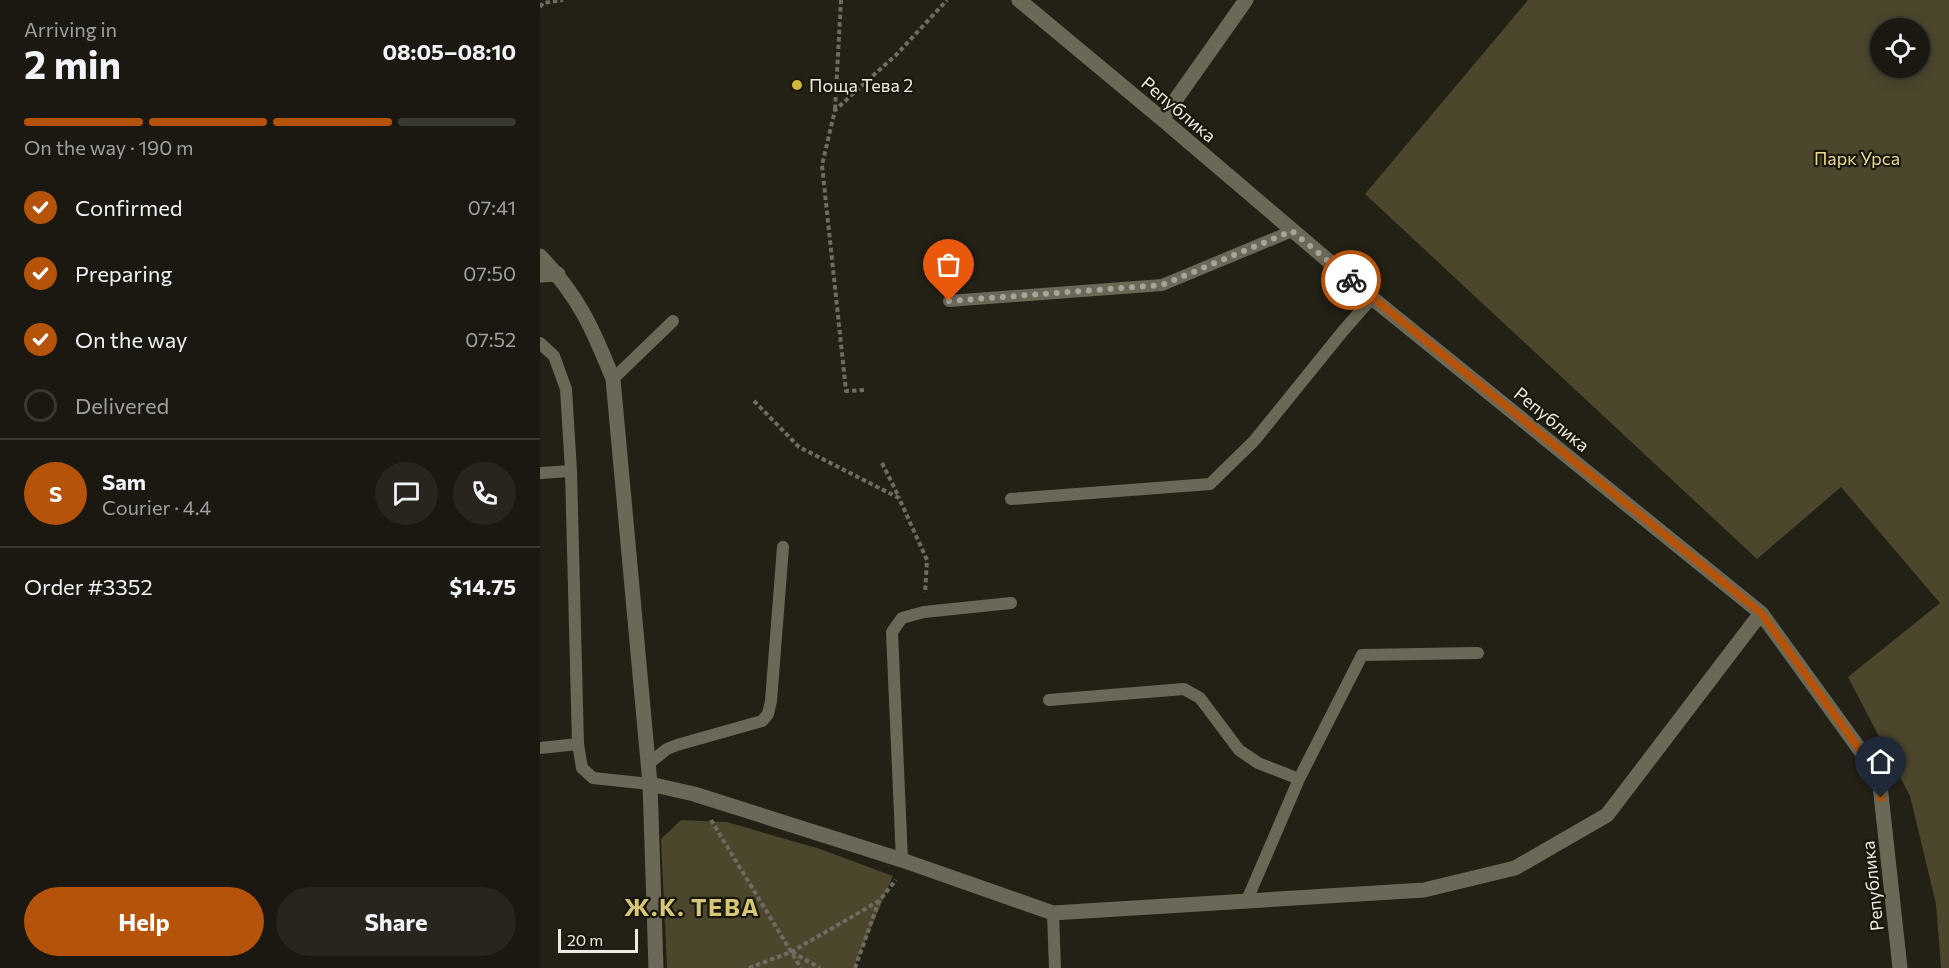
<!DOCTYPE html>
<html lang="en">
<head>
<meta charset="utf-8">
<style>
  body { margin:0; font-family:Commissioner,sans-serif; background:#27251e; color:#f1f3f6; height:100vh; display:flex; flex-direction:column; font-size:22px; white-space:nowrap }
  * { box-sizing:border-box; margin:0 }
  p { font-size:20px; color:#9fa09f }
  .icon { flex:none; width:33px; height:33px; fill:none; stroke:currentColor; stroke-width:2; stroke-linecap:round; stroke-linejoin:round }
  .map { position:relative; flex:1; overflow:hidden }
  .side { display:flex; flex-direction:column; background:#1a1810; width:540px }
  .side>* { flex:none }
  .controls { position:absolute; left:1330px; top:18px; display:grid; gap:12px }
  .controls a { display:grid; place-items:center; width:60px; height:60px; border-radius:50%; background:#1a1810; box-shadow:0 3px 15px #0003,0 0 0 2px #383730; font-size:30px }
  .scale { position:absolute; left:18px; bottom:15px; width:80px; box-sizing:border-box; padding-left:6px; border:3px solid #edece4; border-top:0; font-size:16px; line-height:21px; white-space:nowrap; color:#edece4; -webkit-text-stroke:4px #19170c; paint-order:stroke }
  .pin { position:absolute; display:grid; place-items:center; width:51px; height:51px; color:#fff; margin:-62px -26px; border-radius:50% 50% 50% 0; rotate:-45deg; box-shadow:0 0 6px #0007 }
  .pin .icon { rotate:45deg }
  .courier { position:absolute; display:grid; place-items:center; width:60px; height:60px; margin:-30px; border:4px solid #b45309; border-radius:50%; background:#fff; color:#222; box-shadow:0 2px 8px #0007 }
  .head em { font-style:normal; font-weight:700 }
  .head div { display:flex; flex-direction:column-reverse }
  .head { display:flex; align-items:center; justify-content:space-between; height:102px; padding:0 24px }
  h1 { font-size:39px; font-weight:700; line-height:45px }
  .bar { display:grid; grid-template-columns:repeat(4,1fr); gap:9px 6px; align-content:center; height:72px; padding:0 24px }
  .bar i { height:8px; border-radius:4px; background:#383730 }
  .bar .selected { background:#b45309 }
  .bar p { grid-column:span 4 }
  .line { display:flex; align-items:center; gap:15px; padding:0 24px; border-top:2px solid #383730 }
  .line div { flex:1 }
  .round { display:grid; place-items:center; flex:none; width:63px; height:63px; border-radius:32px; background:#27251e }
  ol { padding:0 24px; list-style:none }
  li { display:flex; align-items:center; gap:18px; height:66px }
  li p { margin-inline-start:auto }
  li .icon { padding:6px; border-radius:50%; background:#b45309; color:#fff; stroke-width:4 }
  li:last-child { color:#9fa09f }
  li i { width:33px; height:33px; border:3px solid #383730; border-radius:50% }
  .button { display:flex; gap:12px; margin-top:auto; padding:12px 24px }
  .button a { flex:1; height:69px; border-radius:36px; background:#b45309; color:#fff; font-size:24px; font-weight:700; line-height:69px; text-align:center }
  .button a+a { background:#27251e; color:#f1f3f6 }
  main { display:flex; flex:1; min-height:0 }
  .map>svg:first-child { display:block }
</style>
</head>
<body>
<main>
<section class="side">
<div class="head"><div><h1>2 min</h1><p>Arriving in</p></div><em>08:05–08:10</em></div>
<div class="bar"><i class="selected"></i><i class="selected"></i><i class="selected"></i><i></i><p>On the way · 190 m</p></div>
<ol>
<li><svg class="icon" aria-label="check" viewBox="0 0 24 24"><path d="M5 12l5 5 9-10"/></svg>Confirmed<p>07:41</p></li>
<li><svg class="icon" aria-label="check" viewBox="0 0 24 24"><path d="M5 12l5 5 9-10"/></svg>Preparing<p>07:50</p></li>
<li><svg class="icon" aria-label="check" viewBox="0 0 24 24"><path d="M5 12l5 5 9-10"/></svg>On the way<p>07:52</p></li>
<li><i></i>Delivered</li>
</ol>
<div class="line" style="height:108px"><b class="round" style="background:#b45309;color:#fff">S</b><div><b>Sam</b><p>Courier · 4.4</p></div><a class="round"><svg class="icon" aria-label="chat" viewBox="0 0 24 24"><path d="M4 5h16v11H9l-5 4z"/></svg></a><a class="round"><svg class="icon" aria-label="phone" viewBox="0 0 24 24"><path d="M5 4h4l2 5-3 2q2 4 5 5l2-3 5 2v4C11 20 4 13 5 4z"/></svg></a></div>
<div class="line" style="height:78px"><div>Order #3352</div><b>$14.75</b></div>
<div class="button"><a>Help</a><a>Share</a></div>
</section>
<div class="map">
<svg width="1409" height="968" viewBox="0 0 1409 968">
  <rect width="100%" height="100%" fill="#232015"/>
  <!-- green -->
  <path fill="#4b462c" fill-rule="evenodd" d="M988,0H1409V968H1401L1396,904L1370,796L1308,677L1400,603L1301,487L1217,559L825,194ZM1380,28V68H1341V28Z
    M141,820L187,822L280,849L353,876L314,968H127L121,839Z"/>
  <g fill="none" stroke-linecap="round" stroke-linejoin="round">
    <!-- path -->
    <path stroke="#6e6c62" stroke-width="4" stroke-dasharray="4.5 3" stroke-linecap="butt" d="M0,7L3,3L23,0
      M295,109L301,0
      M324,390L306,391L282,165L295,110L357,54L407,0
      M214,401L259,447L359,498L387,560L385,593
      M342,463L359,497
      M171,820L261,968
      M252,952L280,968
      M209,968L251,952L339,901
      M315,968L339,901L356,880"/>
    <!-- lane -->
    <path stroke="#6c6857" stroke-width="12" d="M409,301L622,285L752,231
      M0,343L14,356L26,389L31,471L38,744L42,768L53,778L110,784
      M73,379L133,321
      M0,473L31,471
      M471,499L670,484L714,441L803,331L832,298
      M509,700L644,689L660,698L699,750L718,763L759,779
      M0,748L38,744
      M108,764L127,749L137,745L222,721L228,714L231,701L243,547
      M362,860L352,632L362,618L384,612L471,603
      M707,900L759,779L822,655L938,653
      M513,913L515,968"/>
    <!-- street -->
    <path stroke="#6c6857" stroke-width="15" d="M479,0L622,119L832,298L1221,613L1339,776L1360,968
      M622,119L706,0
      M0,256C38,295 53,329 73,379L110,784L116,968
      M0,275L18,274
      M110,784L154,794L362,860L513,913L884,890L975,868L1067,815L1221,613"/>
  </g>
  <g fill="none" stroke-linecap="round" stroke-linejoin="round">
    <!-- done -->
    <path stroke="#a6a59c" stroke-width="6" stroke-dasharray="0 10.8" d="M409,301L622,285L752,231L811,280"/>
    <!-- route -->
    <path stroke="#b45309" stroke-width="8" d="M811,280L1221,613L1339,776L1341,798"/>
  </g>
  <!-- markers -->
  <circle fill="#d0b736" stroke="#19170c" stroke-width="2" cx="257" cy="85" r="6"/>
  <g text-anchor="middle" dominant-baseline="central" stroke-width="4.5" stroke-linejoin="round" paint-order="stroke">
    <!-- poi labels -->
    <g font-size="18" fill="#edece4" stroke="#19170c" text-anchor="start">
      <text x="269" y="85">Поща Тева 2</text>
    </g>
    <!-- street labels -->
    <g font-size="18" fill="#edece4" stroke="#19170c">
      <text transform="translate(639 109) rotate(40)">Република</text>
      <text transform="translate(1012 419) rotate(39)">Република</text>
      <text transform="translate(1332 886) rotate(-96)">Република</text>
    </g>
    <!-- park labels -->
    <g font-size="18" fill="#e7d994" stroke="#19170c">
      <text x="1317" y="158">Парк Урса</text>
    </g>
    <!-- district labels -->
    <g font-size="24" font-weight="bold" letter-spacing="1.5" fill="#d6c678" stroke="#19170c">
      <text x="152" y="906">Ж.К. ТЕВА</text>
    </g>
  </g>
</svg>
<div class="controls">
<a><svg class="icon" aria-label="locate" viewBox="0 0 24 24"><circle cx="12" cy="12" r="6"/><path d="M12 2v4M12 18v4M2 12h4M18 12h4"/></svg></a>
</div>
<div class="scale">20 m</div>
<div class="pin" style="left:409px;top:301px;background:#ea580c"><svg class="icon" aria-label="bag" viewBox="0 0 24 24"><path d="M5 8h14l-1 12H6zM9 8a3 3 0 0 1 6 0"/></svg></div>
<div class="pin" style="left:1341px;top:798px;background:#1f2937"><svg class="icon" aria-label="home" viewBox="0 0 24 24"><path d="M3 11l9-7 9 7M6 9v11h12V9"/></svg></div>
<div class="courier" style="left:811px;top:280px"><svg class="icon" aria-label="bike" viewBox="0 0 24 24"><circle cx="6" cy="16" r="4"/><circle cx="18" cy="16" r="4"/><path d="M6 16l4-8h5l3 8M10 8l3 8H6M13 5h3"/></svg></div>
</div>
</main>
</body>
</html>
